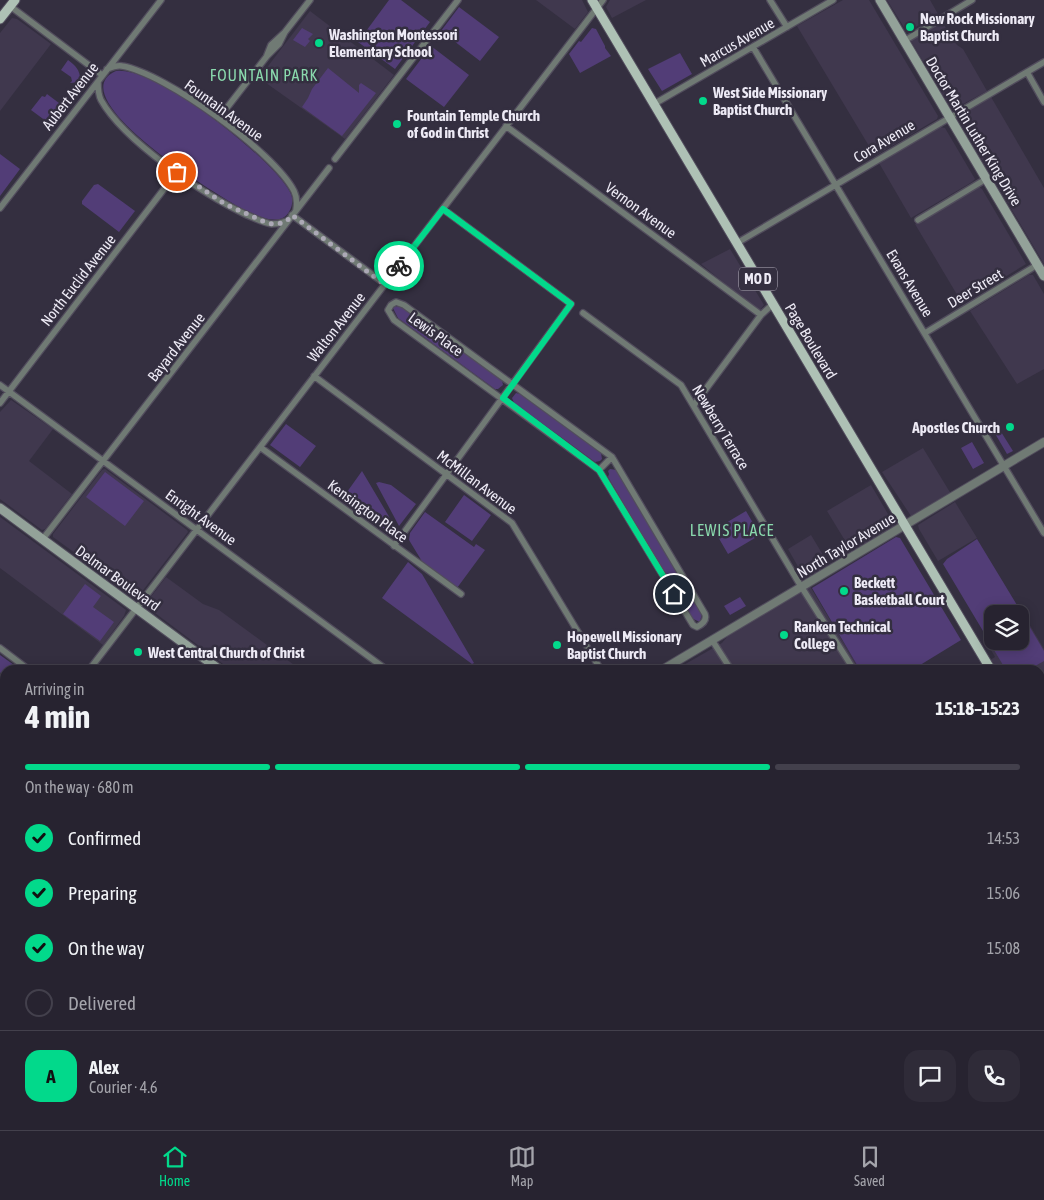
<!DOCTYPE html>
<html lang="en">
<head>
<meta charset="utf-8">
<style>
  body { margin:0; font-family:"Asap Condensed",sans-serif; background:#2f2b38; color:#f1f3f6; height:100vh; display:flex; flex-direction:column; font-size:19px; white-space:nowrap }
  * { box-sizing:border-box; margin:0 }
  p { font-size:16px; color:#a4a4ab }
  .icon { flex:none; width:28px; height:28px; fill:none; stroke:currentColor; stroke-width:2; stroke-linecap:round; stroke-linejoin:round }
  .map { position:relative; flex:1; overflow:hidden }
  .side { position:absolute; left:0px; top:665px; width:1045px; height:465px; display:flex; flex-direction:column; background:#272330; border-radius:15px 15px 0 0; box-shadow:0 2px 12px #0003,0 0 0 1px #43404c }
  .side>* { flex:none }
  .fabs { position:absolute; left:984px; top:605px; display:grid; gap:10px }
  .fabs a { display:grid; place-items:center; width:45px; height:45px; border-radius:10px; background:#272330; box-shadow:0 2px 12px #0003,0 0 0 1px #43404c; font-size:25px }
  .pin { position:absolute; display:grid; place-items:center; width:42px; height:42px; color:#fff; margin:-21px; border:2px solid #fff; border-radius:50%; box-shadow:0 1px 5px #0007 }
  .courier { position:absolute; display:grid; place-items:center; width:50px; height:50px; margin:-25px; border:4px solid #02d98b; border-radius:50%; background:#fff; color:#222; box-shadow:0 1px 6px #0007 }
  .headline em { font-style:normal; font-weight:700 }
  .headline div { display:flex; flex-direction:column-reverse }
  .headline { display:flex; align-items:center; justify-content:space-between; height:85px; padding:0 25px }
  h1 { font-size:32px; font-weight:700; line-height:38px }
  .bar { display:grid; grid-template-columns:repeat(4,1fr); gap:8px 5px; align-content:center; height:60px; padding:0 25px }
  .bar i { height:6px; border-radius:4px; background:#43404c }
  .bar .selected { background:#02d98b }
  .bar p { grid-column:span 4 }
  .line { display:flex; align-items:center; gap:12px; padding:0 25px; border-top:1px solid #43404c }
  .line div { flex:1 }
  .round { display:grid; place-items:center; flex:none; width:52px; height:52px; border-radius:15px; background:#2f2b38 }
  ol { padding:0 25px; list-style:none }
  li { display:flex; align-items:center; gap:15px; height:55px }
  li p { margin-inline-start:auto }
  li .icon { padding:5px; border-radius:50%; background:#02d98b; color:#111; stroke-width:4 }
  li:last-child { color:#a4a4ab }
  li i { width:28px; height:28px; border:2px solid #43404c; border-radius:50% }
  .tabs { display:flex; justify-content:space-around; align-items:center; height:70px; border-top:1px solid #43404c; background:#272330; font-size:14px; color:#a4a4ab }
  .tabs a { display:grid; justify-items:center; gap:2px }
  .tabs .selected { color:#02d98b }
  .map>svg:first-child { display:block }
</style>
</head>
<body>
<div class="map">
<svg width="1044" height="1130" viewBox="0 0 1044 1130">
  <rect width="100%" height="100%" fill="#342f40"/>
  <!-- built -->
  <path fill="#40384e" d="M536,0H582L588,12L575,29Z
    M610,0H646L612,18L606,7Z
    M843,0H869L938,116L937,119L875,156L797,26Z
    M887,0H930L938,14L907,32Z
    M310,11L394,75L345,139L259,78Z
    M12,18L17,19L51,44L0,111V33Z
    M942,22L957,45L963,49L987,91L954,109L951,108L911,41L913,38Z
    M991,97L1044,188V264L958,119L959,116Z
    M940,127L945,128L975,179L972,182L911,218L879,163Z
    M979,187L982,189L1026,264L962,303L915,224Z
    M730,249L764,305L760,310H757L701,264Z
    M1029,275H1033L1044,294V369L1017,384L970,311Z
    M11,400L53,429L29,461L72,494L45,529L42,530L0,499V412Z
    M923,448L951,494L911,516L882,472Z
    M105,469L187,530L188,532L137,598L53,537V534L102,470Z
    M871,485L895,526L852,552L827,511Z
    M955,502L977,538L938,561L919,529L918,525Z
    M0,517L126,610L124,616L103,645L0,568Z
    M811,535L829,565L808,579L804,577L788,549Z
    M166,577L203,604L219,610L301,670H231L147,607V602Z
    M808,583L860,670H675L722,643L736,626Z
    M1025,617L1044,649V745L1040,747V670H973L995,657L986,641L992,637V641H1020V620Z"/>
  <!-- green -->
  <path fill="#523d77" d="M389,0H401L430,22L395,69L358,42Z
    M459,7L499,37L480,61L441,31Z
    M302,28L313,34L308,39L310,41L305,47L293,40Z
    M592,28L596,29L605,46V48L611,56L580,73L569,54L579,41L581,42Z
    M431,46L469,75L444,107L406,79Z
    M680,53L692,74L662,91L648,69Z
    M68,60C76,66 81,71 80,82L70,83L72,81L71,77L61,70Z
    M328,68L359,93V85L361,83L376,93L342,136L302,107L308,98L312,89Z
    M116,71C154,65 272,158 290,192C293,197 293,204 290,210C281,229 257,215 243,209C221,198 57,97 116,71Z
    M47,94L67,109L54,127L31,110L42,96L45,97Z
    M0,154L20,169L0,196Z
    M98,184L135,211L119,232L82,204V201L94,185Z
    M392,306L403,307L502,380L503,385L498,389H495L398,318Z
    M516,393L520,394L601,453L602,459L600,461L595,462L514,403L512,398Z
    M286,424L316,446L300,467L270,445Z
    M990,425L995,429L998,427L1013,451L1007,454Z
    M972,442L984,463L973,469L961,448Z
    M610,469L617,470L702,613L700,622L691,618L608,477L609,474L608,471Z
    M362,471L397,530L393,535L342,499Z
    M105,472L144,501L125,526L86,497Z
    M379,482L391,485L416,504L399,526L376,483Z
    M464,495L491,515L472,541L445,522Z
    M746,511L760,535L728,554L714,530Z
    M425,512L474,547L476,544L485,550L457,588L423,563L409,540L410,533Z
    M896,537L900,538L961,640L912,670H860L812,588Z
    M977,539L1020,610L1013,614H992V625L983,631L943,564L947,559Z
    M408,562L422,574L474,663L472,664L382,598Z
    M85,584L101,596L93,607L114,622L100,641L63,614Z
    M740,597L746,606L730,615L724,606Z
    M1025,619L1044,651V661L1028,670H1006L988,640L992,638V641H1020V621Z
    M0,655L21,670H5V681L0,672Z"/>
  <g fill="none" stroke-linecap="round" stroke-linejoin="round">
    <defs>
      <path id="minor" d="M770,0L787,27
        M10,6L102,75
        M904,41L972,0
        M753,47L1044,533
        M267,55L271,45L284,33
        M107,69C112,67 117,65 122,66C165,73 274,152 294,191C297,197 297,204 296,210
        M1027,72L1044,102
        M98,82C98,88 98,94 101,100C124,141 204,195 247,215C255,218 263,223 272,224C277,224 282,223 287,221
        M654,104L833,0
        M219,118L267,56L279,44L285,32L310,0
        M506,126L761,315
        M335,159L458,0
        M0,208L161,0
        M292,215L385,284
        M918,220L986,179
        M737,243L1044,62
        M396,302L404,305L612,457L705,614C707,620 703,624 697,627L693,625L599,470L394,320L388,310L391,305Z
        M583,313L681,385L799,583L854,670
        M925,333L1037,265
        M314,376L512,523L601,670
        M0,385L387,670
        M0,403L177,172
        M694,405L761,315L773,304
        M260,447L461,594
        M599,470L612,457
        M42,540L329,168
        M394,546L571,304L443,209
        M712,640L728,665
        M0,648L29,670
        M89,670L603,0
        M0,682L5,691
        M0,760L5,757
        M0,886L5,894
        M1040,987L1044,994
        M1040,1030L1044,1027
        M0,1085L5,1094
        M23,1125L26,1130
        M142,1125L145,1130
        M263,1125L266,1130
        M665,1125L668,1130
        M815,1125L818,1130
        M932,1125L934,1130
        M1001,1125L1004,1130
        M406,1130L415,1125
        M870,1130L879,1125"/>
      <path id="tertiary" d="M662,670L1044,442
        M0,1064L5,1061"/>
      <path id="secondary" d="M880,0L1044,276
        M0,508L220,670
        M540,1125L543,1130"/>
      <path id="primary" d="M592,0L991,670
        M0,19L15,0
        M1040,753L1044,760"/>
    </defs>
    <!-- minor casing -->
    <use href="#minor" stroke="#524d5d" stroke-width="8"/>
    <!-- tertiary casing -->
    <use href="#tertiary" stroke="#524d5d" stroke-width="10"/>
    <!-- secondary casing -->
    <use href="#secondary" stroke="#524d5d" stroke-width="11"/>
    <!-- primary casing -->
    <use href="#primary" stroke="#524d5d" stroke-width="11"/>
    <!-- minor -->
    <use href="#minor" stroke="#707a74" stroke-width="5.5"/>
    <!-- tertiary -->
    <use href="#tertiary" stroke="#707a74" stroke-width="8"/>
    <!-- secondary -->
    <use href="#secondary" stroke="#93a299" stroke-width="9"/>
    <!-- primary -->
    <use href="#primary" stroke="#aec1b5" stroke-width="9"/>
  </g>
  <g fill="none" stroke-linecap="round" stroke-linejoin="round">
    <!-- done -->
    <path stroke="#aca9b6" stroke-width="5" stroke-dasharray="0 9" d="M177,172L225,204L267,223C277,225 286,224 292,215L384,284L399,266"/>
    <!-- route -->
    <path stroke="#02d98b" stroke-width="6" d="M399,266L443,209L571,304L503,398L599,470L674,594"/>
  </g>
  <!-- markers -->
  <g fill="#02d98b" stroke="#342f40" stroke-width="2">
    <circle cx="910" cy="27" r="5"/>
    <circle cx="319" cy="43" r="5"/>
    <circle cx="703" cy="101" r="5"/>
    <circle cx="397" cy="124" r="5"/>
    <circle cx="1010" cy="427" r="5"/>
    <circle cx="844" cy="591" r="5"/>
    <circle cx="784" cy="635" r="5"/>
    <circle cx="557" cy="645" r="5"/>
    <circle cx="138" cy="652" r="5"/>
  </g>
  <g text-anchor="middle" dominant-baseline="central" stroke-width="5" stroke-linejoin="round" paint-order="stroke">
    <!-- shield labels -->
    <rect fill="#342f40" stroke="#b6b2bf" stroke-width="1" x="739" y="267.5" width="38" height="23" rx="4"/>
    <g font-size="14" font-weight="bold" fill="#edeaf5">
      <text x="758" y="279">MO D</text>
    </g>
    <!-- poi labels -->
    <g font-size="15" font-weight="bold" fill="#edeaf5" stroke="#342f40" text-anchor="start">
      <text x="920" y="18">New Rock Missionary<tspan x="920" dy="17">Baptist Church</tspan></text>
      <text x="329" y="34">Washington Montessori<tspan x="329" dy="17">Elementary School</tspan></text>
      <text x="713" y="92">West Side Missionary<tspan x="713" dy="17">Baptist Church</tspan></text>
      <text x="407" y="115">Fountain Temple Church<tspan x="407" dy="17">of God in Christ</tspan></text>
      <text x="1000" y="427" text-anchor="end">Apostles Church</text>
      <text x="854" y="582">Beckett<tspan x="854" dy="17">Basketball Court</tspan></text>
      <text x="794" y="626">Ranken Technical<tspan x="794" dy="17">College</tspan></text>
      <text x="567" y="636">Hopewell Missionary<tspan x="567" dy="17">Baptist Church</tspan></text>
      <text x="148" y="652">West Central Church of Christ</text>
    </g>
    <!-- street labels -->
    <g font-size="15" fill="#edeaf5" stroke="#342f40">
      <text transform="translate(737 42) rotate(-30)">Marcus Avenue</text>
      <text transform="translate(70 96) rotate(-52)">Aubert Avenue</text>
      <text transform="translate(224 110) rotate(36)">Fountain Avenue</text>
      <text transform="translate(974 131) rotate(59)">Doctor Martin Luther King Drive</text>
      <text transform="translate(884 141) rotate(-31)">Cora Avenue</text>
      <text transform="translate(641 210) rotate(36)">Vernon Avenue</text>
      <text transform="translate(78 280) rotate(-52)">North Euclid Avenue</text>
      <text transform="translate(910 283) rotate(59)">Evans Avenue</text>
      <text transform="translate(975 288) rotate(-31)">Deer Street</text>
      <text transform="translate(336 327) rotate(-52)">Walton Avenue</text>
      <text transform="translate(436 334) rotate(36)">Lewis Place</text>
      <text transform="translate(811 341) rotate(59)">Page Boulevard</text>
      <text transform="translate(176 347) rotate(-52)">Bayard Avenue</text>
      <text transform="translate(721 427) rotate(59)">Newberry Terrace</text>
      <text transform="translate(477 482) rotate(37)">McMillan Avenue</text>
      <text transform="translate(368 511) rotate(36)">Kensington Place</text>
      <text transform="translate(201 517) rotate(36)">Enright Avenue</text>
      <text transform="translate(846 545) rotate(-31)">North Taylor Avenue</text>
      <text transform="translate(118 578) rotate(36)">Delmar Boulevard</text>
    </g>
    <!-- neighbourhood labels -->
    <g font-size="16" letter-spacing="1" fill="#8ad9ad" stroke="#342f40">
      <text x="264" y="75">FOUNTAIN PARK</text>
      <text x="732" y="530">LEWIS PLACE</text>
    </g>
  </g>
</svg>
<div class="fabs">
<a><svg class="icon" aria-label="layers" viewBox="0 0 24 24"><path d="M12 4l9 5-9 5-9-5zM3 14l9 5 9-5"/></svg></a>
</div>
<div class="pin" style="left:177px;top:172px;background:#ea580c"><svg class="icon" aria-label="bag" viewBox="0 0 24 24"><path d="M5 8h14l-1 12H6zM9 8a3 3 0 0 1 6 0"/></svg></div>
<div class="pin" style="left:674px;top:594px;background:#1f2937"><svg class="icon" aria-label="home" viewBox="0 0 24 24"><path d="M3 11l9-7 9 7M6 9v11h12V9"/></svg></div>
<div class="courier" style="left:399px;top:266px"><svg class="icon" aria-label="bike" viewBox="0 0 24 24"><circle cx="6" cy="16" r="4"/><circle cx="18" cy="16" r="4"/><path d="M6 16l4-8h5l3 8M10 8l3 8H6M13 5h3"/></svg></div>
<section class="side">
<div class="headline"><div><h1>4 min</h1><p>Arriving in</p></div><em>15:18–15:23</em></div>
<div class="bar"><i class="selected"></i><i class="selected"></i><i class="selected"></i><i></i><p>On the way · 680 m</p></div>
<ol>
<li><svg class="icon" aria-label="check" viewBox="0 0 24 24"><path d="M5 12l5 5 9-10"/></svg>Confirmed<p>14:53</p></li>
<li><svg class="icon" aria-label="check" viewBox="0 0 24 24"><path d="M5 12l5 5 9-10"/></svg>Preparing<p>15:06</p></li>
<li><svg class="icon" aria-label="check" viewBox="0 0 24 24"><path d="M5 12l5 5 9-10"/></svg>On the way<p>15:08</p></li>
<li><i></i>Delivered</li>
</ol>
<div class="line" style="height:90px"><b class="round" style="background:#02d98b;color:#111">A</b><div><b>Alex</b><p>Courier · 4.6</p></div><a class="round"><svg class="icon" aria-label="chat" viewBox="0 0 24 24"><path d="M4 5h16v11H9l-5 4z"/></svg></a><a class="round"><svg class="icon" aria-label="phone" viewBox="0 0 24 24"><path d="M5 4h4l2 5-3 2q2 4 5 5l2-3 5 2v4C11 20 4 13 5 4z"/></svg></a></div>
</section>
</div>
<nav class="tabs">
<a class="selected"><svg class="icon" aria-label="home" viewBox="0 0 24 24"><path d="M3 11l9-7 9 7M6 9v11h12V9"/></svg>Home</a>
<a><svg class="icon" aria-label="map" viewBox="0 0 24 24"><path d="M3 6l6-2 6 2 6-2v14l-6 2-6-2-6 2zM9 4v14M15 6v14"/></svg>Map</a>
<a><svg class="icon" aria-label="saved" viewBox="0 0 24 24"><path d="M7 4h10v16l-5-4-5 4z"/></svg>Saved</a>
</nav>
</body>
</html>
